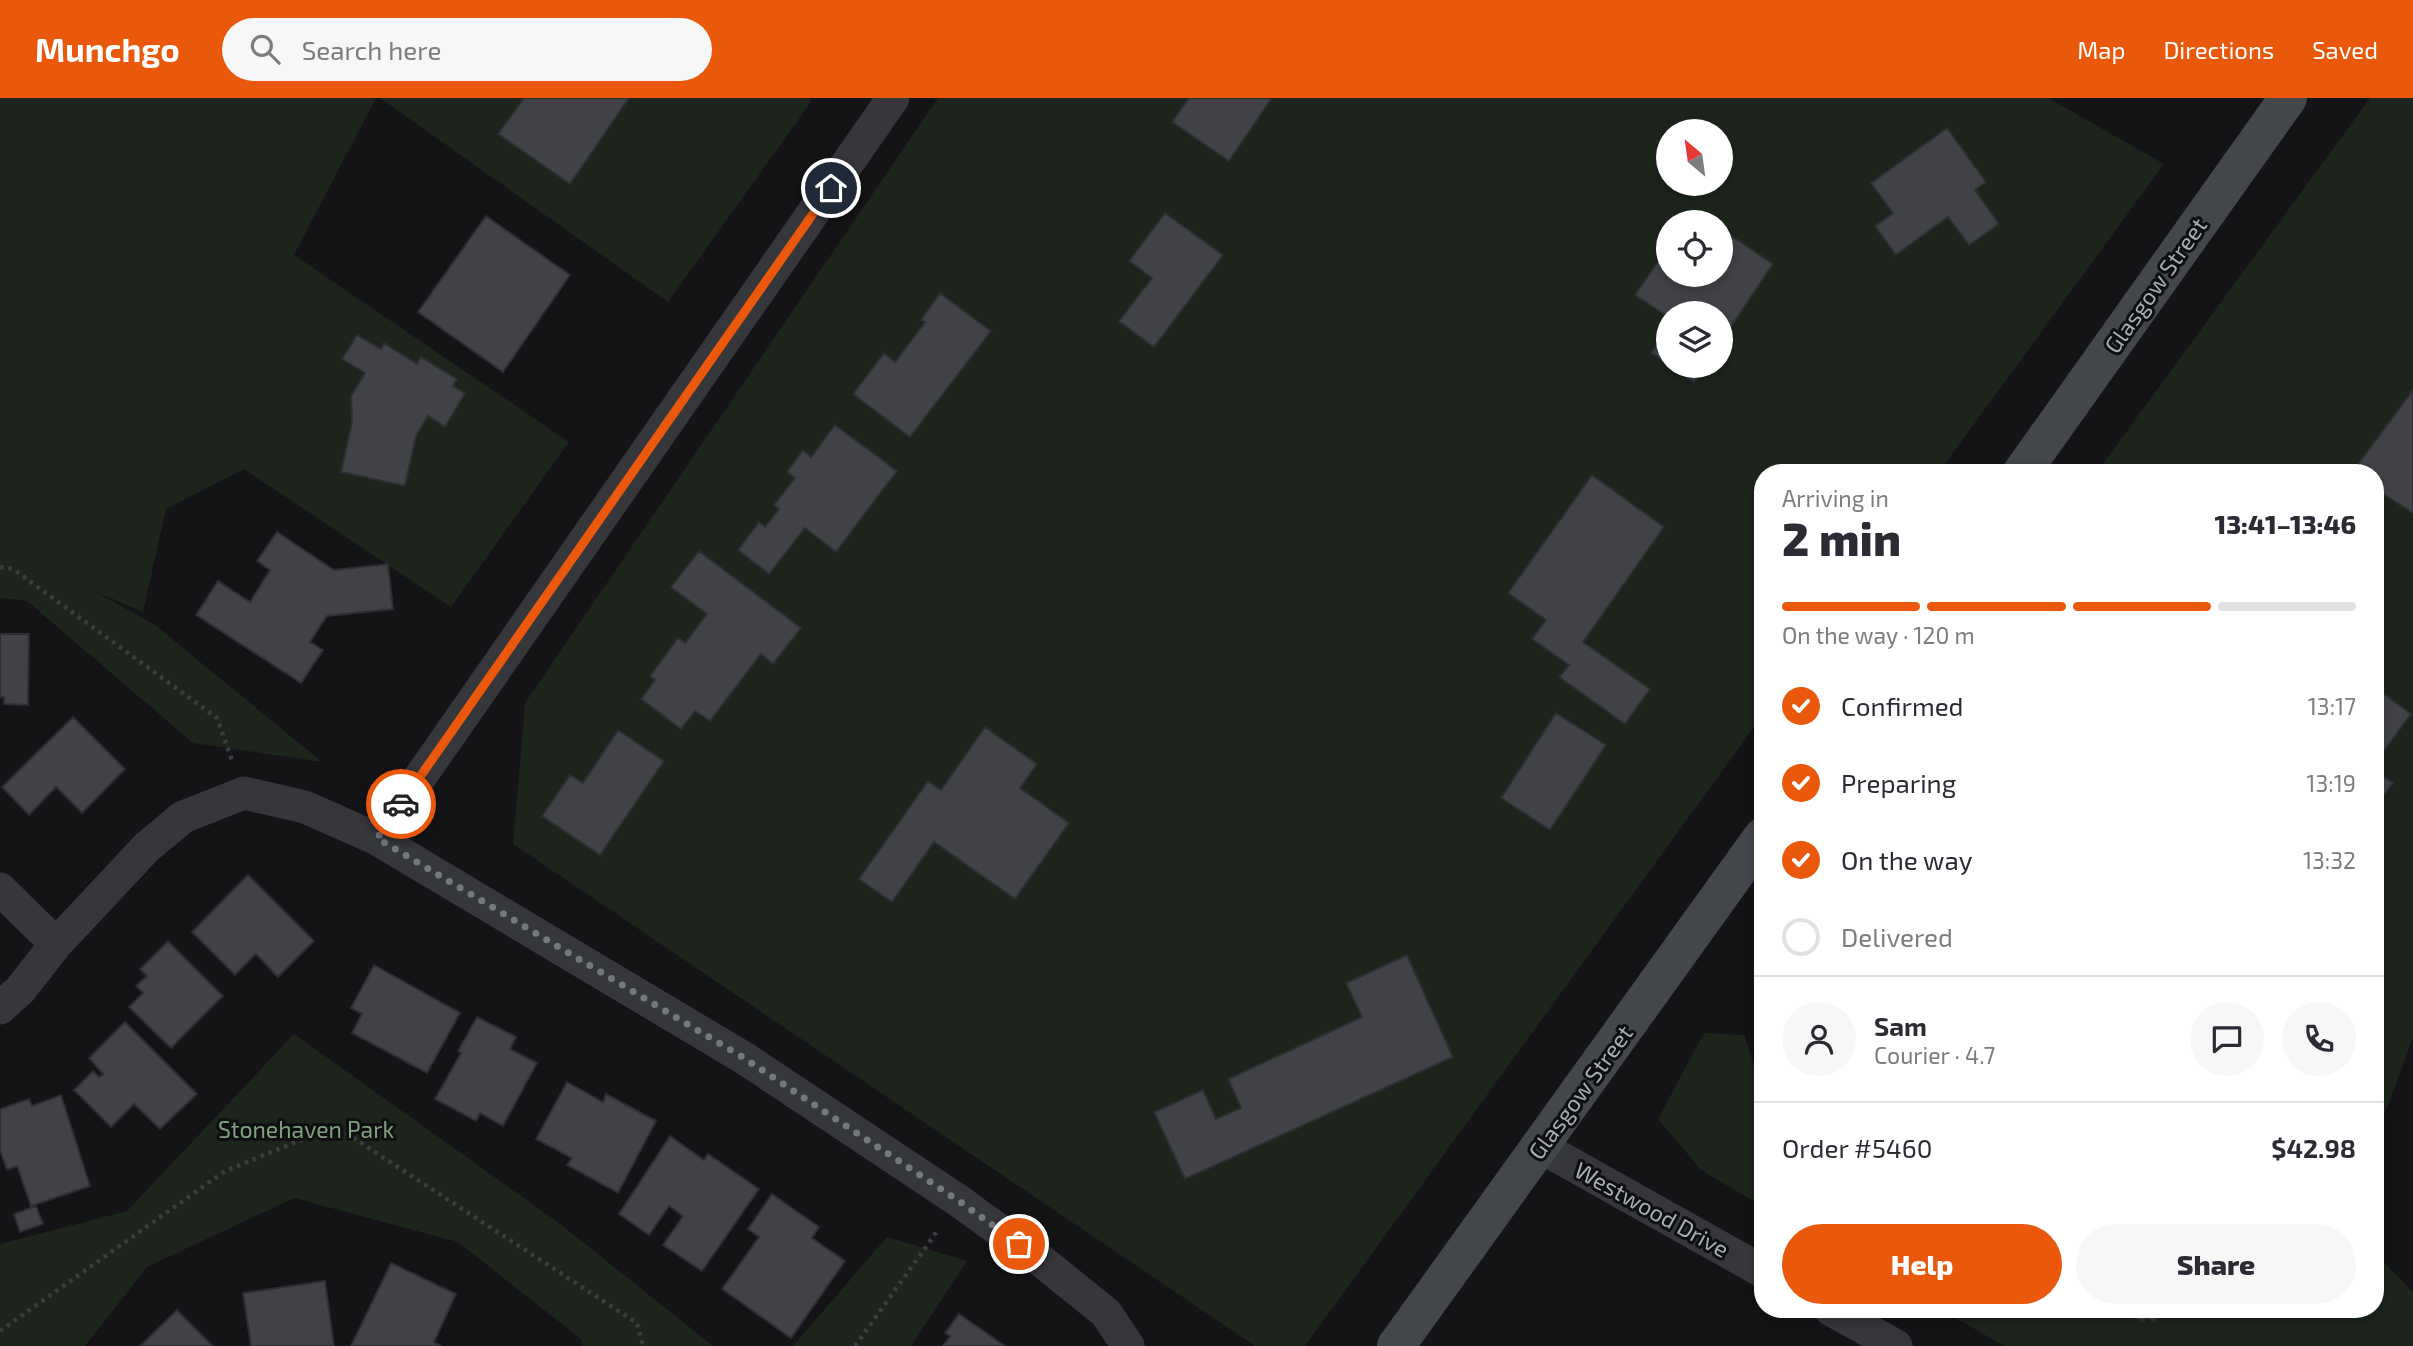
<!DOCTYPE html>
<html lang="en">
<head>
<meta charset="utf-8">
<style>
  body { margin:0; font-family:"Exo 2",sans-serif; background:#f7f7f7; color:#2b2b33; height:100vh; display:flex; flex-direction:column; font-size:26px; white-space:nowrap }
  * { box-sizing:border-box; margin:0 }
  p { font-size:23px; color:#7c7c81 }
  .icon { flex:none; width:38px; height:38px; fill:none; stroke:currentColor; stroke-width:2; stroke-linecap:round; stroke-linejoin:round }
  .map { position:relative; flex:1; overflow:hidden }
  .panel { position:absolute; left:1754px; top:366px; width:630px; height:854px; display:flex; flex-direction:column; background:#fff; border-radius:28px; box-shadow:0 4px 10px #0003 }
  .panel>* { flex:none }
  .needle { width:46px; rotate:331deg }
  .buttons { position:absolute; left:1656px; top:21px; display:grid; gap:14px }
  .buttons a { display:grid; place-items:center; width:77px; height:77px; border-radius:50%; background:#fff; box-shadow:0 4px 10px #0003; font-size:35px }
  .pin { position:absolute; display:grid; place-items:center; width:60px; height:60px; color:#fff; margin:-30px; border:4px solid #fff; border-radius:50%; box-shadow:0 2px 7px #0007 }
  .courier { position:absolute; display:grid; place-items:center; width:70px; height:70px; margin:-35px; border:5px solid #ea580c; border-radius:50%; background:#fff; color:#222; box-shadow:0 2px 9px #0007 }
  .overview em { font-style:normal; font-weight:800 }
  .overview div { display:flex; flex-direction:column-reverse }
  .overview { display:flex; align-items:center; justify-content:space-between; height:119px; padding:0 28px }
  h1 { font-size:46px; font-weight:800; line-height:52px }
  .bar { display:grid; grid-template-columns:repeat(4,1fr); gap:10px 7px; align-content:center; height:84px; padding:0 28px }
  .bar i { height:9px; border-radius:5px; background:#e1e1e2 }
  .bar .selected { background:#ea580c }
  .bar p { grid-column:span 4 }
  .line { display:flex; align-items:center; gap:18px; padding:0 28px; border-top:2px solid #e1e1e2 }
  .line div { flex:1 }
  .round { display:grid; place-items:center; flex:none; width:74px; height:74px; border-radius:37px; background:#f7f7f7 }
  ol { padding:0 28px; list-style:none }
  li { display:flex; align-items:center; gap:21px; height:77px }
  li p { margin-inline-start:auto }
  li .icon { padding:7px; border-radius:50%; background:#ea580c; color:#fff; stroke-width:4 }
  li:last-child { color:#7c7c81 }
  li i { width:38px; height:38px; border:4px solid #e1e1e2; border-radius:50% }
  .cta { display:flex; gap:14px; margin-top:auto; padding:14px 28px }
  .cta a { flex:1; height:80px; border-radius:42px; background:#ea580c; color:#fff; font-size:28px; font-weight:800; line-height:80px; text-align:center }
  .cta a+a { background:#f7f7f7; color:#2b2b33 }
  header { display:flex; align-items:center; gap:42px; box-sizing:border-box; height:98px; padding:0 35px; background:#ea580c; color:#fff }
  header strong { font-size:33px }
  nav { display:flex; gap:38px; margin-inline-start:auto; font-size:24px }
  .search { width:490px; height:63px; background:#f7f7f7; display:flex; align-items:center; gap:18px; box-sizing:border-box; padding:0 24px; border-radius:38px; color:#7c7c81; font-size:26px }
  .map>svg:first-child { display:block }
</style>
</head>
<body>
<header>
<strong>Munchgo</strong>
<div class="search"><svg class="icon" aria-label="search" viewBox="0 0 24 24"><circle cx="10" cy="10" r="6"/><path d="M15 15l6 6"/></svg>Search here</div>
<nav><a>Map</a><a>Directions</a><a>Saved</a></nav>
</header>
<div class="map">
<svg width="2413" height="1248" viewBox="0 0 2413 1248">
  <rect width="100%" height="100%" fill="#141416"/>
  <!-- green -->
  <path fill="#1c241c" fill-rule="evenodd" d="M0,0H376L294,157L569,344L451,509L244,371L166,411L143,514L94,493L155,527L322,664L193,645L27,503L0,500Z
    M380,0H809L811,4L668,204Z
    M938,0H2048L2164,66L1939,374H1762V618L1305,1248H1255L513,746L525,605ZM1668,33H1720V86H1668ZM1668,124H1720V177H1668ZM1668,215H1720V268H1668Z
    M2370,0H2413V940L2375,1042V374H2097Z
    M1704,935L1744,937L1762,992V1108L1701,1072L1658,1021Z
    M294,936L559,1125L713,1248H583L581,1241L458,1144L294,1100L147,1169L85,1248H0V1146L127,1113Z
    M887,1139L967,1163L911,1248H793Z
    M2375,1155L2413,1194V1248H2004L1940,1211H2375Z"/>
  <!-- building -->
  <path fill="#404246" stroke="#2e2e32" stroke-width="2" d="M524,0H629L570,86L498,36Z
    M1189,0H1272L1229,63L1172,24Z
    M1947,30L1986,84L1975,92L1999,126L1969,147L1948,119L1896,157L1875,128L1893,115L1871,85Z
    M1693,112L1711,124H1684Z
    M1165,115L1223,157L1154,249L1119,223L1152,180L1129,163Z
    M486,118L570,177L503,274L418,214Z
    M1720,130L1773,166L1720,245V215H1668V219L1635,197L1668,149V177H1720Z
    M940,195L991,233L910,339L853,296L884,255L895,264L925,224L921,222Z
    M1668,231V266L1651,255Z
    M357,237L381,251L384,245L417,266L421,259L457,281L453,288L465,295L445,329L428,318L416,338L405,388L341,374L352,324L351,298L365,275L342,261Z
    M1670,268H1705L1694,284Z
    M2413,292V415L2375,391V374H2352Z
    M835,327L897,373L836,454L805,430L769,476L738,452L759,424L765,429L779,411L774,407L795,380L787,374L803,352L811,359Z
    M1592,377L1664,429L1583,544L1650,591L1625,626L1559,579L1569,567L1532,541L1546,522L1508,495Z
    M277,434L334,472L388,466L393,511L327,518L310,544L323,552L301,585L196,517L218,483L250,504L270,472L257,463Z
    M699,453L801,530L773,566L761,556L710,623L695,613L681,631L641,601L655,582L650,578L678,540L685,545L707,516L671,489Z
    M0,536H29L28,607L4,606V599H0Z
    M2375,589L2411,616L2375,665Z
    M1556,615L1606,647L1550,732L1501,700Z
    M73,619L125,671L82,715L56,689L29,717L2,689Z
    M985,629L1037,666L1020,690L1069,725L1015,801L934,744L892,804L859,781L928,683L941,692Z
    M618,632L664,663L600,757L542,718L570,677L583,685Z
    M2375,672L2393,685L2375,710Z
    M248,777L314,843L278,879L256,856L235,877L192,834Z
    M168,843L223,898L171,950L129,909L143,895L136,888L147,878L140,871Z
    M1407,857L1453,959L1185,1081L1154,1014L1203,992L1216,1021L1241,1010L1228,981L1362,919L1346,885Z
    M374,867L460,915L427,975L352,935L362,916L351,910Z
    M477,919L516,939L510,951L537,965L503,1028L480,1015L476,1023L435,1001L461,955L458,953Z
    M125,924L197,996L160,1031L134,1006L111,1029L74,992L93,973L99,979L103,976L89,960Z
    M567,984L603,1004L606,996L656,1023L618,1095L567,1067L572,1060L536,1041Z
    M61,997L90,1088L31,1108L17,1068L7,1072L0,1052V1011L29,1001L32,1008Z
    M670,1038L704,1062L708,1056L759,1091L702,1173L663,1147L683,1118L669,1108L649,1137L619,1116Z
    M772,1096L819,1129L812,1140L845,1163L791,1240L722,1191L759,1139L748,1131Z
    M36,1108L43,1126L20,1134L14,1116Z
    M391,1165L456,1196L434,1244L441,1248H351Z
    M325,1183L334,1248H251L243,1195Z
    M2121,1211H2161L2154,1224L2146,1219L2143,1224Z
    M177,1212L213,1248H140Z
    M959,1216L1005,1248H943L950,1238L945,1235Z"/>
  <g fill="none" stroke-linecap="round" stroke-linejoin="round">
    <!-- path -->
    <path stroke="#3b3e42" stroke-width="4.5" stroke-dasharray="3.5 5" stroke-linecap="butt" d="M0,469L13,471L217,620L232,662
      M0,1233L225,1073L335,1028L637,1225L643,1248
      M855,1248L938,1132"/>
    <!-- street -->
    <path stroke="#35373b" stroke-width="33" d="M377,741L893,0
      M0,791L56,846
      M0,910L20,892L56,846L147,749L183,719L244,695L305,709L377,741L744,960L959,1103L1039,1161L1106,1215L1128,1248
      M1541,1049L1762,1173
      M1830,1211L1896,1248"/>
    <!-- secondary -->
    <path stroke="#43464b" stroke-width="38" d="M2022,374L2288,0
      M1396,1248L1762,739"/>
  </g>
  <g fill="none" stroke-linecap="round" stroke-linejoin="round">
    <!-- done -->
    <path stroke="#73777e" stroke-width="7" stroke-dasharray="0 12.6" d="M401,706L377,740L744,960L959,1103L1019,1146"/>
    <!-- route -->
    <path stroke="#ea580c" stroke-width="9" d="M401,706L831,90"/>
  </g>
  <g text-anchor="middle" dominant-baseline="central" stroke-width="6" stroke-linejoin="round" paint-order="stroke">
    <!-- street labels -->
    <g font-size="23" fill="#a6adb6" stroke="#0f0f11">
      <text transform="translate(2155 187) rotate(-55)">Glasgow Street</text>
      <text transform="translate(1580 994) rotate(-54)">Glasgow Street</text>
      <text transform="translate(1652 1111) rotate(29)">Westwood Drive</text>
    </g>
    <!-- park labels -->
    <g font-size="23" fill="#7fa17d" stroke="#0f0f11">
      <text x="306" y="1031">Stonehaven Park</text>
    </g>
  </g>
</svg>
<div class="buttons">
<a><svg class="needle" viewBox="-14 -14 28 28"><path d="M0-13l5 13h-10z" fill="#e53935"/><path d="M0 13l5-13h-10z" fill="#7c7c81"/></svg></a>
<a><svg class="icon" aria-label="locate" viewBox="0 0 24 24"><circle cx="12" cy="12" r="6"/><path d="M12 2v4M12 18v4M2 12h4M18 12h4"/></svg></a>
<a><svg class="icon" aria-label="layers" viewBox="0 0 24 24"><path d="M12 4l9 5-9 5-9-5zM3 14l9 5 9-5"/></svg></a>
</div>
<div class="pin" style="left:1019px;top:1146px;background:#ea580c"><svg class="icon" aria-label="bag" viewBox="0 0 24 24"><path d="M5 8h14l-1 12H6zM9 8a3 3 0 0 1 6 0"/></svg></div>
<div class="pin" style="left:831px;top:90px;background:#1f2937"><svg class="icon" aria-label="home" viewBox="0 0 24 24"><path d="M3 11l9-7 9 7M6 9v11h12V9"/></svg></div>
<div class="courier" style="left:401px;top:706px"><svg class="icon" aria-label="car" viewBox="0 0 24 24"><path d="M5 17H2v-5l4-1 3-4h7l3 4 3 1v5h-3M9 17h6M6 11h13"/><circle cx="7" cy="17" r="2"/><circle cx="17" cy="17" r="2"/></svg></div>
<section class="panel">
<div class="overview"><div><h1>2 min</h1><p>Arriving in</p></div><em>13:41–13:46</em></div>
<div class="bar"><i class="selected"></i><i class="selected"></i><i class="selected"></i><i></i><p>On the way · 120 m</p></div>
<ol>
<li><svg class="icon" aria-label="check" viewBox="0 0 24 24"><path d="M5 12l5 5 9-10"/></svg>Confirmed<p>13:17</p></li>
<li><svg class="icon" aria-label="check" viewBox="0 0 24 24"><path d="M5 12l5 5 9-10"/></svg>Preparing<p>13:19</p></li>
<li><svg class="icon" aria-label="check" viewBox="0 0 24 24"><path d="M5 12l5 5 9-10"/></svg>On the way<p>13:32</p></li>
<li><i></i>Delivered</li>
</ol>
<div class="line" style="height:126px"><a class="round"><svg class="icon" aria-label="person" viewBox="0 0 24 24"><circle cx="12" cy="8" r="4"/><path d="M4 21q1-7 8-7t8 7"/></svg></a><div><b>Sam</b><p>Courier · 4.7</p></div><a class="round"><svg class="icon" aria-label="chat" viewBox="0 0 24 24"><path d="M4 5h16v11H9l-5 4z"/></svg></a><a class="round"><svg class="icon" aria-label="phone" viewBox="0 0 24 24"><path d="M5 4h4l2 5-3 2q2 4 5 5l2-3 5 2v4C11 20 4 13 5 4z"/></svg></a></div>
<div class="line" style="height:91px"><div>Order #5460</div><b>$42.98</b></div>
<div class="cta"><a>Help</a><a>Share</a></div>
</section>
</div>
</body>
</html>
